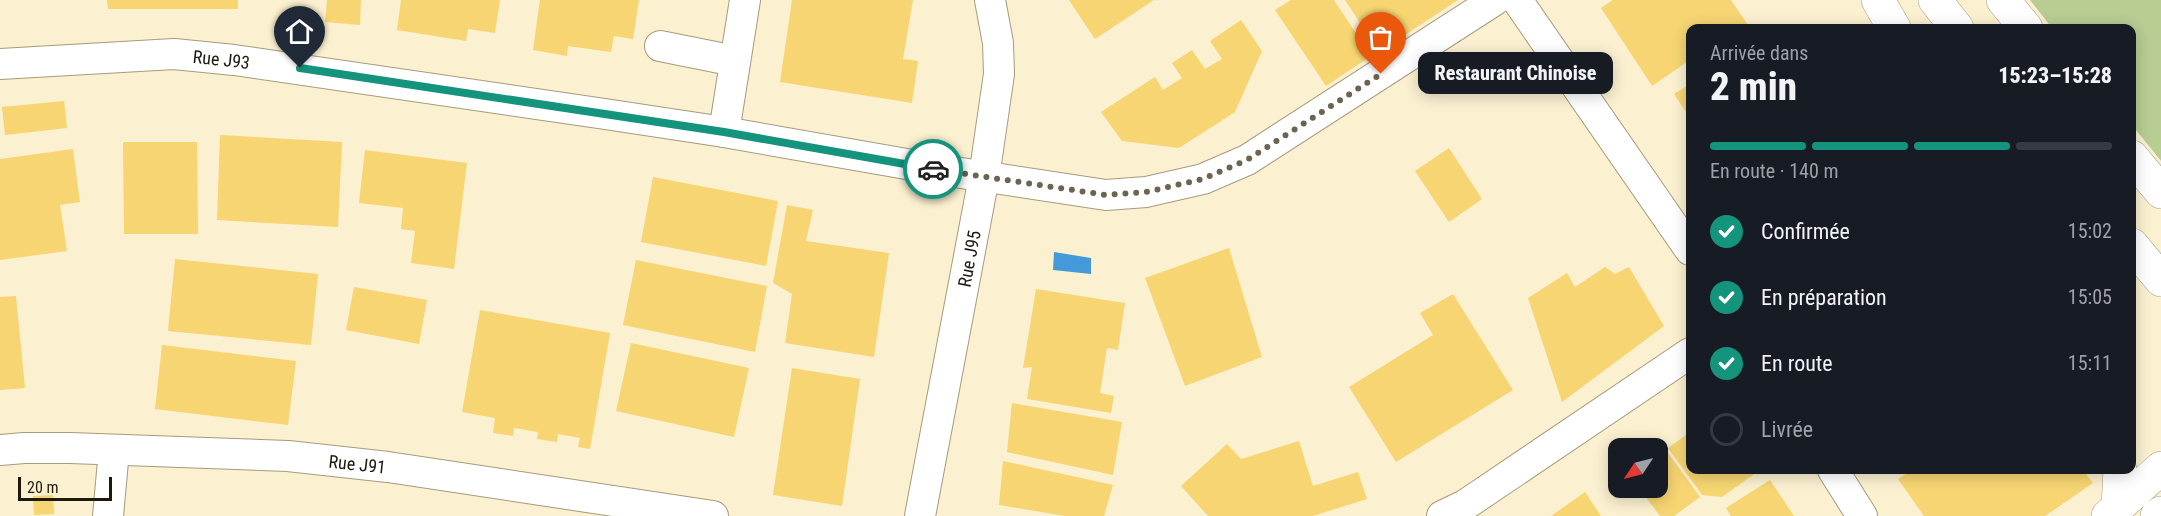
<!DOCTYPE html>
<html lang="fr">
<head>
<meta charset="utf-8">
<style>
  body { margin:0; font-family:"Roboto Condensed",sans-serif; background:#20242c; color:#f1f3f6; height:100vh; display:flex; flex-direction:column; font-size:22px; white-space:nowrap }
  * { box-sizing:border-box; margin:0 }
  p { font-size:20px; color:#9ea1a6 }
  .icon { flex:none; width:33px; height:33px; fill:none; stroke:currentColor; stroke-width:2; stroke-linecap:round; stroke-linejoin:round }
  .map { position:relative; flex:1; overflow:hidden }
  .side { position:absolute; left:1686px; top:24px; width:450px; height:450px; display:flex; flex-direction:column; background:#171b24; border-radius:12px; box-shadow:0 3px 15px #0003 }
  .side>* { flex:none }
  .needle { width:39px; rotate:235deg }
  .fabs { position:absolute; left:1608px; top:438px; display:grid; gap:12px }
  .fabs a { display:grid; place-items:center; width:60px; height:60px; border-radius:12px; background:#171b24; box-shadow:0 3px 15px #0003; font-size:30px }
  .scale { position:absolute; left:18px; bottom:15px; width:94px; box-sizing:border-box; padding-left:6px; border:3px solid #1d190d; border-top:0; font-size:16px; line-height:21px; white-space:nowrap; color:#1d190d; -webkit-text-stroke:4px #fbf0d0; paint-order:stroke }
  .pin { position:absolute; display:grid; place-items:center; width:51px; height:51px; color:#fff; margin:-62px -26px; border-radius:50% 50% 50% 0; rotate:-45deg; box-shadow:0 0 6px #0007 }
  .pin .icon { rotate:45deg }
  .courier { position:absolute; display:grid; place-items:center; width:60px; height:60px; margin:-30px; border:4px solid #15947d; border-radius:50%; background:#fff; color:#222; box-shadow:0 2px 8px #0007 }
  .bubble { position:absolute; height:42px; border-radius:12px; background:#171b24; box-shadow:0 3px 15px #0003; font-size:20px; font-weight:800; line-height:42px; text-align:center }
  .headline em { font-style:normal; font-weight:800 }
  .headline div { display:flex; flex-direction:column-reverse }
  .headline { display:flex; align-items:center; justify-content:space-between; height:102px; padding:0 24px }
  h1 { font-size:39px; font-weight:800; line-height:45px }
  .bar { display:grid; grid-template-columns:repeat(4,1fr); gap:9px 6px; align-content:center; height:72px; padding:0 24px }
  .bar i { height:8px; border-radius:4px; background:#363941 }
  .bar .active { background:#15947d }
  .bar p { grid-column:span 4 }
  ol { padding:0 24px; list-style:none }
  li { display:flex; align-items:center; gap:18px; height:66px }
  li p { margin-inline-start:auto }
  li .icon { padding:6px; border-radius:50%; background:#15947d; color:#fff; stroke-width:4 }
  li:last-child { color:#9ea1a6 }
  li i { width:33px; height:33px; border:3px solid #363941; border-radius:50% }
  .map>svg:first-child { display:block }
</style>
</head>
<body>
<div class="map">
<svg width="2161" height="516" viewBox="0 0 2161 516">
  <rect width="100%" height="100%" fill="#fbf0d0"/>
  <!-- green -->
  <path fill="#b7cd92" d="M2030,0H2161V161L2132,125V28H2052Z"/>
  <!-- water -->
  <path fill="#4499d8" d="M1054,252L1091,258V274L1053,270Z"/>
  <!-- building -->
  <path fill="#f6d572" d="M107,0H238V9H108Z
    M327,0H361L360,25L325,22Z
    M401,0H500L495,33L468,29L466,41L397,30Z
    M540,0H639L633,39L614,36L611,52L568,46L567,56L533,50Z
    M792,0H913L903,59L918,61L912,103L780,82Z
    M1069,0H1154L1095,39Z
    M1291,0H1334L1371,56L1326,86L1275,10Z
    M1345,0H1458L1379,52Z
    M1613,0H1731L1750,28H1690V60L1652,86L1601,8Z
    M1241,20L1262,51L1235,112L1179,148L1122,141L1101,112L1155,77L1163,90L1182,78L1172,63L1192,50L1205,69L1222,59L1210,41Z
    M1690,84V118L1674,94Z
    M64,101L67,128L5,135L2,107Z
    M220,135L342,142L338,227L217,220Z
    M123,142H197L198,234H124Z
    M1449,148L1482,199L1449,222L1415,171Z
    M73,149L80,202L60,205L67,251L0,260V159Z
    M365,150L467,163L454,269L411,263L415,231L401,229L403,208L359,203Z
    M653,177L778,201L766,266L641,242Z
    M787,205L813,210L806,241L889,253L874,357L785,343L792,294L773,283Z
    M1229,248L1262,357L1185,386L1145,278Z
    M175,259L318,274L311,345L168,331Z
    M636,260L767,286L755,352L623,325Z
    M1605,267L1615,274L1629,267L1664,326L1562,402L1528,298L1567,273L1575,287Z
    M354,287L427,300L419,344L346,330Z
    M1036,289L1125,303L1118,350L1107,348L1100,393L1114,396L1111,413L1027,399L1032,367L1023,368Z
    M1453,294L1513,390L1396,462L1349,387L1433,335L1420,313Z
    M16,296L25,388L0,390V297Z
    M480,310L610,333L590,449L578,447L580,438L558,434L557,442L537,439L538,432L514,428L513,436L493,433L495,418L462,412Z
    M631,343L749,368L734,437L616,411Z
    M162,345L296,361L288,425L155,409Z
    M792,368L860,379L842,506L773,495Z
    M1012,403L1122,422L1113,475L1007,452Z
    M1690,432V470H1760L1722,497L1702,495L1668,448Z
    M1299,441L1313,486L1358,472L1367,499L1313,516H1208L1181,486L1227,444L1241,459Z
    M1666,450L1700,497L1674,516H1660L1639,488H1658V457Z
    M1003,461L1113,485L1104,516H1065L999,505Z
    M1912,470H2083L2093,483L2045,516H1924L1898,479Z
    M1770,480L1794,516H1731L1726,508Z
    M1585,492L1601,516H1551Z
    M53,495L54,514L34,515L33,496Z"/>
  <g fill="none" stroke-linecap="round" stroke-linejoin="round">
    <defs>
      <g id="minor">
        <path d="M1517,0L1690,250"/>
        <path d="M660,46L735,61"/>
        <path id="s1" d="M0,64L174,54L234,60L605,114L724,132L935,169L1106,195L1146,192L1203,179L1247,160L1495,0"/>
        <path d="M724,132L745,0"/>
        <path id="s2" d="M0,450L24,448H70L288,456L388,467L713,516"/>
        <path d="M1833,470L1862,516"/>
        <path d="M108,516L114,450"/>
        <path id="s3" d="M920,516L984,177L999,74L998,43L990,0"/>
        <path d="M1442,516L1465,505L1690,353"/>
      </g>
      <path id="major" d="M2108,516L2161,468
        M2157,516L2161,513"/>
      <path id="highway" d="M1878,0L1894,28
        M1935,0L1957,28
        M2003,0L2026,28
        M2132,157L2161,192
        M2132,245L2161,280
        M2118,507L2120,470"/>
    </defs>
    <!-- minor casing -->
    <use href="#minor" stroke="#a59b7d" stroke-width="32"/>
    <!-- major casing -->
    <use href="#major" stroke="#a59b7d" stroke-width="34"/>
    <!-- highway casing -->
    <use href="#highway" stroke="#a59b7d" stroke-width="34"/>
    <!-- minor -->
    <use href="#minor" stroke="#fff" stroke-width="30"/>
    <!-- major -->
    <use href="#major" stroke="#fff" stroke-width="33"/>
    <!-- highway -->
    <use href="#highway" stroke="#fff" stroke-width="33"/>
  </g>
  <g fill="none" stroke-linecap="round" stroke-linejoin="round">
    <!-- done -->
    <path stroke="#6b6451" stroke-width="6" stroke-dasharray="0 10.8" d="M933,169L1106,195L1146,192L1203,179L1247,160L1381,74"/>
    <!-- route -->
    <path stroke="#15947d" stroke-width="8" d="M300,68L724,132L933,169"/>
  </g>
  <g text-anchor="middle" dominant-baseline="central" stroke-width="4.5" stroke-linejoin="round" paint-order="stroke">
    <!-- street labels -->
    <g font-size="18" fill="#1d190d" stroke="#fbf0d0">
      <text stroke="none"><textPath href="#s1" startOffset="222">Rue J93</textPath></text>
      <text stroke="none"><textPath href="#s3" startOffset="262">Rue J95</textPath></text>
      <text stroke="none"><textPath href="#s2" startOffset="358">Rue J91</textPath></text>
    </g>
  </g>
</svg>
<div class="fabs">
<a><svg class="needle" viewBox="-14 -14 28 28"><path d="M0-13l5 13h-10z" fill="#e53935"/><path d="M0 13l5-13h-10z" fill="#9ea1a6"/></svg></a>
</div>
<div class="scale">20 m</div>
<div class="pin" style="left:1381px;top:74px;background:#ea580c"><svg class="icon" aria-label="bag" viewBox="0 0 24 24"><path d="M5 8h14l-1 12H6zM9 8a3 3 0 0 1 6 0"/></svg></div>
<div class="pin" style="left:300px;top:68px;background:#1f2937"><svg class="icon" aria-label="home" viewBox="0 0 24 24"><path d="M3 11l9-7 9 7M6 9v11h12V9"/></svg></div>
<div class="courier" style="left:933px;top:169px"><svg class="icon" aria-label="car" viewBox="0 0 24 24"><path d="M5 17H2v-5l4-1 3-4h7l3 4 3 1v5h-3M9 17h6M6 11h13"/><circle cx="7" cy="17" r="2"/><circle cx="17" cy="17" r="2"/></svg></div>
<div class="bubble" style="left:1418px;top:52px;width:195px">Restaurant Chinoise</div>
<section class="side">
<div class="headline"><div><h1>2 min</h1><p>Arrivée dans</p></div><em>15:23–15:28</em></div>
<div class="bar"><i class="active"></i><i class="active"></i><i class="active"></i><i></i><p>En route · 140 m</p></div>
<ol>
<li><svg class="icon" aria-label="check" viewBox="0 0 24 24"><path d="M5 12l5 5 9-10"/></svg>Confirmée<p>15:02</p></li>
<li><svg class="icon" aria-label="check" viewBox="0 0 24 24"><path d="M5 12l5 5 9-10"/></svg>En préparation<p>15:05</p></li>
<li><svg class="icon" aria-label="check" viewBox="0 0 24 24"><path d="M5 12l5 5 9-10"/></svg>En route<p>15:11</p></li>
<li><i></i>Livrée</li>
</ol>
</section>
</div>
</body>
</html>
